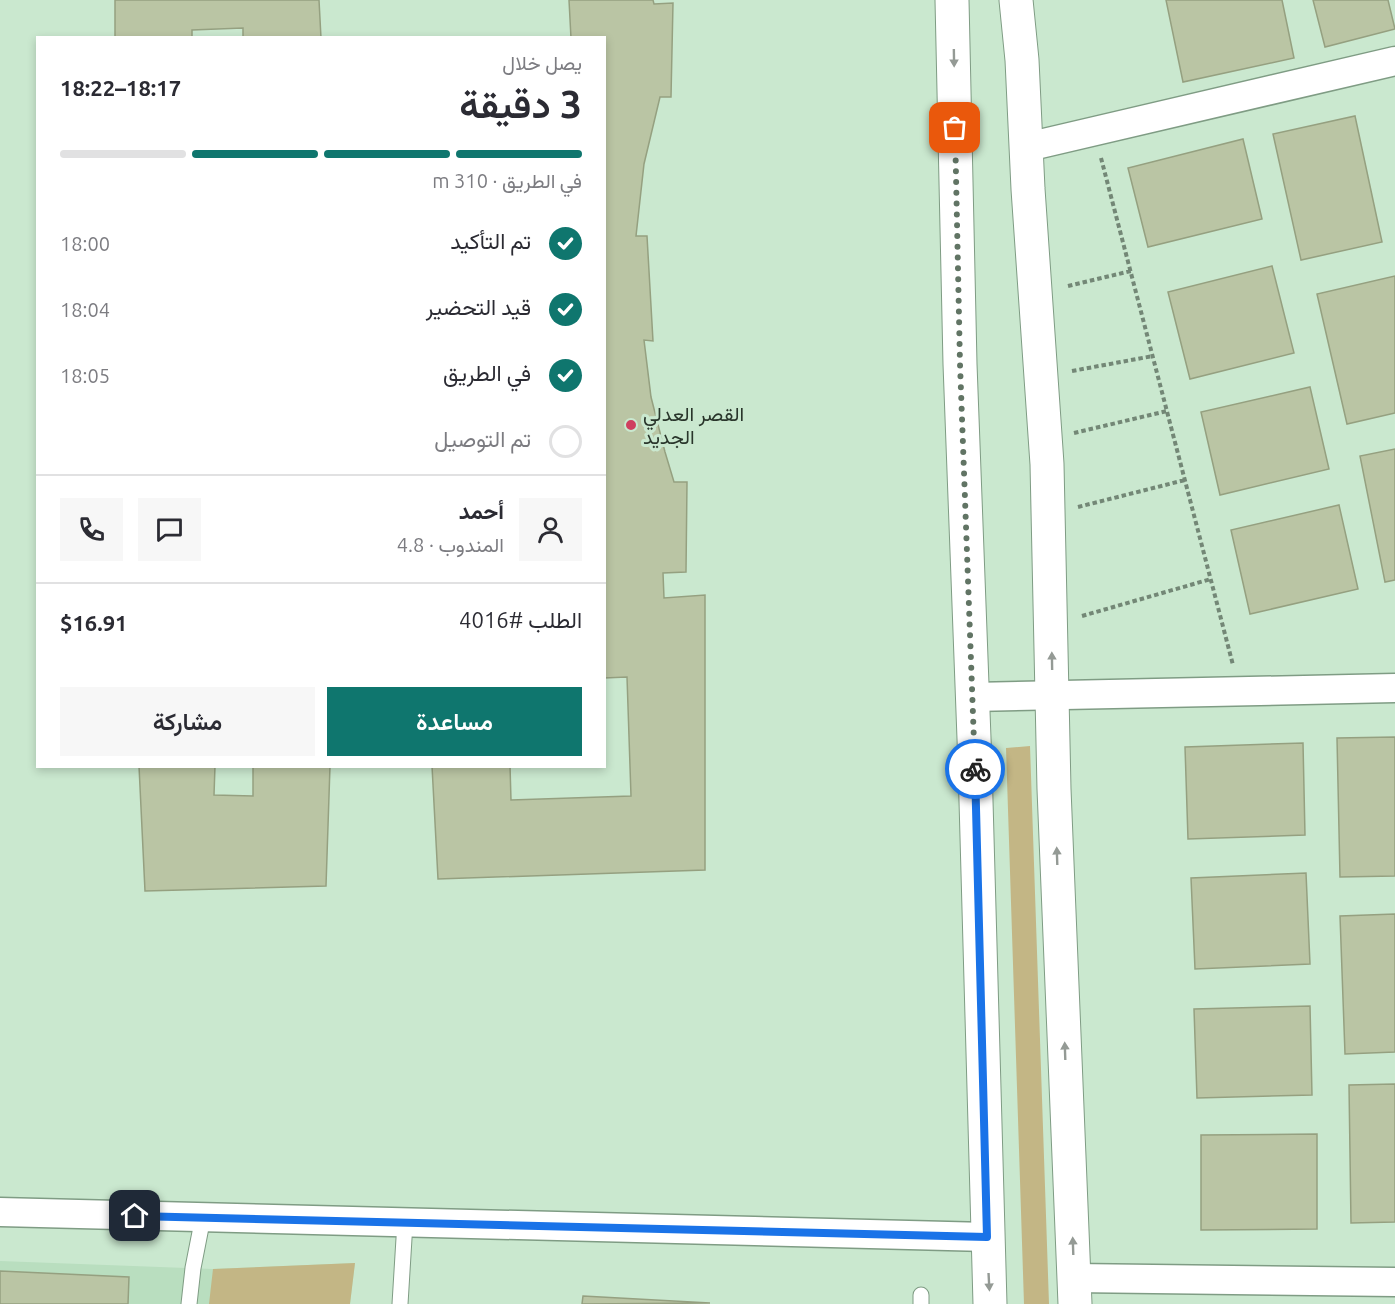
<!DOCTYPE html>
<html lang="ar">
<head>
<meta charset="utf-8">
<style>
  body { margin:0; font-family:Ubuntu,Vazirmatn,sans-serif; background:#f7f7f7; color:#2b2b33; direction:rtl; height:100vh; display:flex; flex-direction:column; font-size:22px; white-space:nowrap }
  * { box-sizing:border-box; margin:0 }
  p { font-size:20px; color:#7c7c81 }
  .icon { flex:none; width:33px; height:33px; fill:none; stroke:currentColor; stroke-width:2; stroke-linecap:round; stroke-linejoin:round }
  .map { position:relative; flex:1; overflow:hidden; direction:ltr }
  .sheet { position:absolute; left:36px; top:36px; width:570px; height:732px; display:flex; flex-direction:column; background:#fff; border-radius:0px; box-shadow:0 3px 9px #0003; direction:rtl }
  .sheet>* { flex:none }
  .pin { position:absolute; display:grid; place-items:center; width:51px; height:51px; color:#fff; margin:-26px; border-radius:12px; box-shadow:0 3px 9px #0006 }
  .courier { position:absolute; display:grid; place-items:center; width:60px; height:60px; margin:-30px; border:4px solid #1a73e8; border-radius:50%; background:#fff; color:#222; box-shadow:0 2px 8px #0007 }
  .overview em { font-style:normal; font-weight:600 }
  .overview div { display:flex; flex-direction:column-reverse }
  .overview { display:flex; align-items:center; justify-content:space-between; height:102px; padding:0 24px }
  h1 { font-size:39px; font-weight:600; line-height:45px }
  .bar { display:grid; grid-template-columns:repeat(4,1fr); gap:9px 6px; align-content:center; height:72px; padding:0 24px }
  .bar i { height:8px; border-radius:4px; background:#e1e1e2 }
  .bar .on { background:#0f766e }
  .bar p { grid-column:span 4 }
  .line { display:flex; align-items:center; gap:15px; padding:0 24px; border-top:2px solid #e1e1e2 }
  .line div { flex:1 }
  .round { display:grid; place-items:center; flex:none; width:63px; height:63px; border-radius:0px; background:#f7f7f7 }
  ol { padding:0 24px; list-style:none }
  li { display:flex; align-items:center; gap:18px; height:66px }
  li p { margin-inline-start:auto }
  li .icon { padding:6px; border-radius:50%; background:#0f766e; color:#fff; stroke-width:4 }
  li:last-child { color:#7c7c81 }
  li i { width:33px; height:33px; border:3px solid #e1e1e2; border-radius:50% }
  .cta { display:flex; gap:12px; margin-top:auto; padding:12px 24px }
  .cta a { flex:1; height:69px; border-radius:0px; background:#0f766e; color:#fff; font-size:24px; font-weight:600; line-height:69px; text-align:center }
  .cta a+a { background:#f7f7f7; color:#2b2b33 }
  .map>svg:first-child { display:block }
</style>
</head>
<body>
<div class="map">
<svg width="1395" height="1304" viewBox="0 0 1395 1304">
  <rect width="100%" height="100%" fill="#cae8cf"/>
  <!-- built -->
  <path fill="#b9debf" d="M0,1261L213,1269L355,1263L350,1304H0Z"/>
  <!-- green -->
  <path fill="#c3b685" d="M1030,746L1049,1304H1024L1006,748Z
    M355,1263L350,1304H209L213,1269Z"/>
  <!-- building -->
  <path fill="#bac5a4" stroke="#95a080" stroke-width="1.5" d="M115,0H319L321,38H243V28L192,30V38H115Z
    M569,0H653L654,4L673,3L671,97H660L644,164L636,236H647L653,341L644,340L651,397L665,452L674,482H687L686,572L663,573L664,598L705,595V870L438,879L432,766H510L511,800L631,796L627,677L604,678V38H571Z
    M1166,0H1282L1294,58L1183,82Z
    M1313,0H1388L1395,29L1325,47Z
    M1355,116L1382,242L1301,260L1273,134Z
    M1243,139L1262,219L1148,247L1128,168Z
    M1272,266L1294,353L1190,379L1168,292Z
    M1395,276V413L1347,424L1317,294Z
    M1310,387L1329,469L1220,495L1201,412Z
    M1395,449V580L1385,582L1360,456Z
    M1339,505L1358,589L1250,614L1231,530Z
    M1395,737V876L1340,877L1337,738Z
    M1303,743L1305,835L1188,839L1185,747Z
    M139,766H215L214,795L253,796V766H330L326,886L145,891Z
    M1306,873L1310,964L1195,969L1191,878Z
    M1395,914V1052L1345,1054L1340,916Z
    M1310,1006L1312,1095L1197,1098L1194,1009Z
    M1395,1084V1222L1351,1223L1349,1085Z
    M1317,1134V1229L1201,1230V1135Z
    M0,1271L129,1277L128,1304H0Z
    M583,1296L710,1303L582,1304Z"/>
  <g fill="none" stroke-linecap="round" stroke-linejoin="round">
    <defs>
      <path id="lane" d="M921,1295V1304
        M189,1304L193,1268L203,1217
        M400,1304L405,1222"/>
      <path id="street" d="M1027,147L1395,61
        M973,697L1395,688
        M0,1212L987,1237
        M1074,1278L1395,1282"/>
      <path id="secondary" d="M952,0L960,364L975,765L990,1304
        M1016,0L1022,60L1028,189L1047,464L1054,789L1075,1304"/>
    </defs>
    <!-- lane casing -->
    <use href="#lane" stroke="#7f9c84" stroke-width="17"/>
    <!-- street casing -->
    <use href="#street" stroke="#7f9c84" stroke-width="31"/>
    <!-- secondary casing -->
    <use href="#secondary" stroke="#7f9c84" stroke-width="35"/>
    <!-- path -->
    <path stroke="#738776" stroke-width="4" stroke-dasharray="4.5 3" stroke-linecap="butt" d="M1101,158L1233,665
      M1068,286L1131,271
      M1072,371L1153,356
      M1074,433L1167,411
      M1078,507L1185,480
      M1082,616L1211,579"/>
    <!-- lane -->
    <use href="#lane" stroke="#fff" stroke-width="15"/>
    <!-- street -->
    <use href="#street" stroke="#fff" stroke-width="28"/>
    <!-- secondary -->
    <use href="#secondary" stroke="#fff" stroke-width="33"/>
  </g>
  <!-- one-way arrows -->
  <defs><path id="oneway-solid" d="M-6-.8H1V-3.2L6.5 0L1 3.2V.8H-6Z" transform="scale(1.5)"/></defs>
  <g fill="#949a95">
    <use href="#oneway-solid" transform="translate(954 58) rotate(89)"/>
    <use href="#oneway-solid" transform="translate(1052 661) rotate(-91)"/>
    <use href="#oneway-solid" transform="translate(1057 856) rotate(-92)"/>
    <use href="#oneway-solid" transform="translate(1065 1051) rotate(-92)"/>
    <use href="#oneway-solid" transform="translate(1073 1246) rotate(-92)"/>
    <use href="#oneway-solid" transform="translate(989 1282) rotate(87)"/>
  </g>
  <g fill="none" stroke-linecap="round" stroke-linejoin="round">
    <!-- done -->
    <path stroke="#617464" stroke-width="6" stroke-dasharray="0 10.8" d="M955,128L960,364L975,769"/>
    <!-- route -->
    <path stroke="#1a73e8" stroke-width="8" d="M135,1216L987,1237L975,769"/>
  </g>
  <!-- markers -->
  <circle fill="#cf3f5f" stroke="#cae8cf" stroke-width="2" cx="631" cy="425" r="6"/>
  <g text-anchor="middle" dominant-baseline="central" stroke-width="6" stroke-linejoin="round" paint-order="stroke">
    <!-- poi labels -->
    <g font-size="20" fill="#29352b" stroke="#cae8cf" text-anchor="start">
      <text x="643" y="413">القصر العدلي<tspan x="643" dy="23">الجديد</tspan></text>
    </g>
  </g>
</svg>
<div class="pin" style="left:955px;top:128px;background:#ea580c"><svg class="icon" aria-label="bag" viewBox="0 0 24 24"><path d="M5 8h14l-1 12H6zM9 8a3 3 0 0 1 6 0"/></svg></div>
<div class="pin" style="left:135px;top:1216px;background:#1f2937"><svg class="icon" aria-label="home" viewBox="0 0 24 24"><path d="M3 11l9-7 9 7M6 9v11h12V9"/></svg></div>
<div class="courier" style="left:975px;top:769px"><svg class="icon" aria-label="bike" viewBox="0 0 24 24"><circle cx="6" cy="16" r="4"/><circle cx="18" cy="16" r="4"/><path d="M6 16l4-8h5l3 8M10 8l3 8H6M13 5h3"/></svg></div>
<section class="sheet">
<div class="overview"><div><h1>3 دقيقة</h1><p>يصل خلال</p></div><em>18:17–18:22</em></div>
<div class="bar"><i class="on"></i><i class="on"></i><i class="on"></i><i></i><p>في الطريق · 310 m</p></div>
<ol>
<li><svg class="icon" aria-label="check" viewBox="0 0 24 24"><path d="M5 12l5 5 9-10"/></svg>تم التأكيد<p>18:00</p></li>
<li><svg class="icon" aria-label="check" viewBox="0 0 24 24"><path d="M5 12l5 5 9-10"/></svg>قيد التحضير<p>18:04</p></li>
<li><svg class="icon" aria-label="check" viewBox="0 0 24 24"><path d="M5 12l5 5 9-10"/></svg>في الطريق<p>18:05</p></li>
<li><i></i>تم التوصيل</li>
</ol>
<div class="line" style="height:108px"><a class="round"><svg class="icon" aria-label="person" viewBox="0 0 24 24"><circle cx="12" cy="8" r="4"/><path d="M4 21q1-7 8-7t8 7"/></svg></a><div><b>أحمد</b><p>المندوب · 4.8</p></div><a class="round"><svg class="icon" aria-label="chat" viewBox="0 0 24 24"><path d="M4 5h16v11H9l-5 4z"/></svg></a><a class="round"><svg class="icon" aria-label="phone" viewBox="0 0 24 24"><path d="M5 4h4l2 5-3 2q2 4 5 5l2-3 5 2v4C11 20 4 13 5 4z"/></svg></a></div>
<div class="line" style="height:78px"><div>الطلب #4016</div><b>$16.91</b></div>
<div class="cta"><a>مساعدة</a><a>مشاركة</a></div>
</section>
</div>
</body>
</html>
